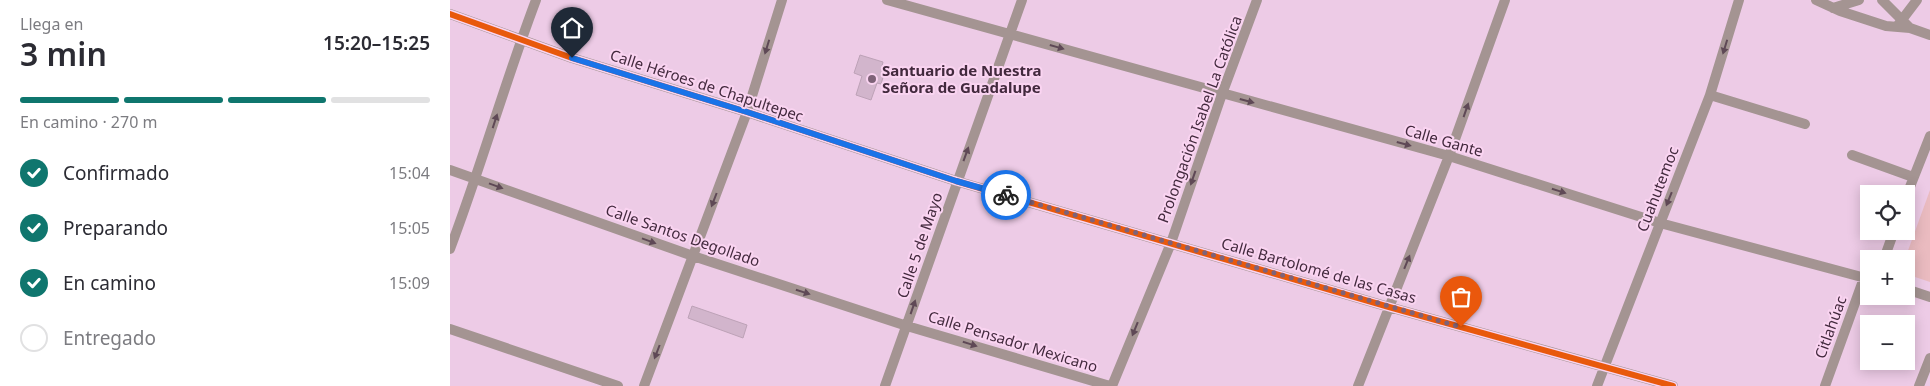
<!DOCTYPE html>
<html lang="es">
<head>
<meta charset="utf-8">
<style>
  body { margin:0; font-family:"Noto Sans",sans-serif; background:#f2f2f3; color:#2b2b33; height:100vh; display:flex; flex-direction:column; font-size:19px; white-space:nowrap }
  * { box-sizing:border-box; margin:0 }
  p { font-size:16px; color:#7c7c81 }
  .icon { flex:none; width:28px; height:28px; fill:none; stroke:currentColor; stroke-width:2; stroke-linecap:round; stroke-linejoin:round }
  .map { position:relative; flex:1; overflow:hidden }
  .sheet { display:flex; flex-direction:column; background:#fff; width:450px }
  .sheet>* { flex:none }
  .tools { position:absolute; left:1410px; top:185px; display:grid; gap:10px }
  .tools a { display:grid; place-items:center; width:55px; height:55px; border-radius:0px; background:#fff; box-shadow:0 2px 12px #0003; font-size:25px }
  .pin { position:absolute; display:grid; place-items:center; width:42px; height:42px; color:#fff; margin:-51px -21px; border-radius:50% 50% 50% 0; rotate:-45deg; box-shadow:0 0 5px #0007 }
  .pin .icon { rotate:45deg }
  .courier { position:absolute; display:grid; place-items:center; width:50px; height:50px; margin:-25px; border:4px solid #1a73e8; border-radius:50%; background:#fff; color:#222; box-shadow:0 1px 6px #0007 }
  .head em { font-style:normal; font-weight:600 }
  .head div { display:flex; flex-direction:column-reverse }
  .head { display:flex; align-items:center; justify-content:space-between; height:85px; padding:0 20px }
  h1 { font-size:32px; font-weight:600; line-height:38px }
  .bar { display:grid; grid-template-columns:repeat(4,1fr); gap:8px 5px; align-content:center; height:60px; padding:0 20px }
  .bar i { height:6px; border-radius:4px; background:#e1e1e2 }
  .bar .selected { background:#0f766e }
  .bar p { grid-column:span 4 }
  ol { padding:0 20px; list-style:none }
  li { display:flex; align-items:center; gap:15px; height:55px }
  li p { margin-inline-start:auto }
  li .icon { padding:5px; border-radius:50%; background:#0f766e; color:#fff; stroke-width:4 }
  li:last-child { color:#7c7c81 }
  li i { width:28px; height:28px; border:2px solid #e1e1e2; border-radius:50% }
  main { display:flex; flex:1; min-height:0 }
  .map>svg:first-child { display:block }
</style>
</head>
<body>
<main>
<section class="sheet">
<div class="head"><div><h1>3 min</h1><p>Llega en</p></div><em>15:20–15:25</em></div>
<div class="bar"><i class="selected"></i><i class="selected"></i><i class="selected"></i><i></i><p>En camino · 270 m</p></div>
<ol>
<li><svg class="icon" aria-label="check" viewBox="0 0 24 24"><path d="M5 12l5 5 9-10"/></svg>Confirmado<p>15:04</p></li>
<li><svg class="icon" aria-label="check" viewBox="0 0 24 24"><path d="M5 12l5 5 9-10"/></svg>Preparando<p>15:05</p></li>
<li><svg class="icon" aria-label="check" viewBox="0 0 24 24"><path d="M5 12l5 5 9-10"/></svg>En camino<p>15:09</p></li>
<li><i></i>Entregado</li>
</ol>
</section>
<div class="map">
<svg width="1480" height="386" viewBox="0 0 1480 386">
  <rect width="100%" height="100%" fill="#edcbe6"/>
  <!-- green -->
  <path fill="#eabbc0" d="M1480,190V282L1456,274V259H1455Z"/>
  <!-- building -->
  <path fill="#d2b5cc" stroke="#bda2b7" d="M410,55L433,62L431,70L435,71L431,84L427,83L421,100L406,95L412,76L404,73Z
    M242,306L297,325L293,338L238,318Z"/>
  <g fill="none" stroke-linecap="round" stroke-linejoin="round">
    <!-- minor -->
    <path stroke="#a49492" stroke-width="10" d="M437,0L999,156L1210,223L1419,279
      M1366,0L1390,11L1436,26L1460,28L1480,35
      M1432,0L1460,28
      M1383,8L1409,0
      M0,14L122,58L297,112L506,181L939,307L1223,386
      M1448,25L1467,0
      M1260,95L1355,124
      M1402,155L1463,177
      M0,170L243,256L457,326L660,386
      M1456,197L1480,136
      M0,249C31,167 55,82 86,0
      M1434,259L1444,231
      M1456,289L1480,297
      M0,329L168,386
      M194,386L297,112L332,0
      M435,386L572,0
      M662,386L721,243L772,94L807,0
      M908,386L999,156L1055,0
      M1147,386L1260,95L1289,0
      M1375,386L1414,278
      M1469,386L1480,358"/>
    <defs>
      <path id="cycleway" d="M0,14L122,58L297,112L506,181L939,307L1223,386"/>
    </defs>
    <!-- cycleway casing -->
    <use href="#cycleway" stroke="#fad4f1" stroke-width="9"/>
    <!-- cycleway -->
    <use href="#cycleway" stroke="#e8590c" stroke-width="6"/>
  </g>
  <!-- one-way arrows -->
  <defs><path id="oneway-solid" d="M-6-.8H1V-3.2L6.5 0L1 3.2V.8H-6Z" transform="scale(1.25)"/></defs>
  <g fill="#5f4956">
    <use href="#oneway-solid" transform="translate(317 47) rotate(107)"/>
    <use href="#oneway-solid" transform="translate(607 47) rotate(16)"/>
    <use href="#oneway-solid" transform="translate(1275 47) rotate(107)"/>
    <use href="#oneway-solid" transform="translate(797 101) rotate(15)"/>
    <use href="#oneway-solid" transform="translate(1016 110) rotate(-71)"/>
    <use href="#oneway-solid" transform="translate(45 121) rotate(-72)"/>
    <use href="#oneway-solid" transform="translate(954 144) rotate(15)"/>
    <use href="#oneway-solid" transform="translate(516 154) rotate(-70)"/>
    <use href="#oneway-solid" transform="translate(743 178) rotate(109)"/>
    <use href="#oneway-solid" transform="translate(46 186) rotate(20)"/>
    <use href="#oneway-solid" transform="translate(1109 191) rotate(18)"/>
    <use href="#oneway-solid" transform="translate(1219 199) rotate(112)"/>
    <use href="#oneway-solid" transform="translate(264 200) rotate(111)"/>
    <use href="#oneway-solid" transform="translate(199 241) rotate(20)"/>
    <use href="#oneway-solid" transform="translate(957 262) rotate(-68)"/>
    <use href="#oneway-solid" transform="translate(353 292) rotate(18)"/>
    <use href="#oneway-solid" transform="translate(463 307) rotate(-71)"/>
    <use href="#oneway-solid" transform="translate(685 329) rotate(112)"/>
    <use href="#oneway-solid" transform="translate(520 344) rotate(17)"/>
    <use href="#oneway-solid" transform="translate(207 352) rotate(111)"/>
  </g>
  <g fill="none" stroke-linecap="round" stroke-linejoin="round">
    <!-- done -->
    <path stroke="#7e6278" stroke-width="5" stroke-dasharray="0 9" d="M556,195L1011,327"/>
    <!-- route -->
    <path stroke="#1a73e8" stroke-width="6" d="M122,58L297,112L506,181L556,195"/>
  </g>
  <!-- markers -->
  <circle fill="#7e6278" stroke="#fad4f1" stroke-width="2" cx="422" cy="79" r="5"/>
  <g text-anchor="middle" dominant-baseline="central" stroke-width="4" stroke-linejoin="round" paint-order="stroke">
    <!-- poi labels -->
    <g font-size="15" font-weight="bold" fill="#42293d" stroke="#fad4f1" text-anchor="start">
      <text x="432" y="70">Santuario de Nuestra<tspan x="432" dy="17">Señora de Guadalupe</tspan></text>
    </g>
    <!-- street labels -->
    <g font-size="15" fill="#42293d" stroke="#fad4f1">
      <text transform="translate(257 85) rotate(18)">Calle Héroes de Chapultepec</text>
      <text transform="translate(749 119) rotate(-70)">Prolongación Isabel La Católica</text>
      <text transform="translate(994 140) rotate(16)">Calle Gante</text>
      <text transform="translate(1207 189) rotate(-69)">Cuahutemoc</text>
      <text transform="translate(233 235) rotate(19)">Calle Santos Degollado</text>
      <text transform="translate(469 245) rotate(-71)">Calle 5 de Mayo</text>
      <text transform="translate(869 270) rotate(16)">Calle Bartolomé de las Casas</text>
      <text transform="translate(1380 327) rotate(-70)">Citlahúac</text>
      <text transform="translate(563 341) rotate(17)">Calle Pensador Mexicano</text>
    </g>
  </g>
</svg>
<div class="tools">
<a><svg class="icon" aria-label="locate" viewBox="0 0 24 24"><circle cx="12" cy="12" r="6"/><path d="M12 2v4M12 18v4M2 12h4M18 12h4"/></svg></a>
<a>+</a>
<a>−</a>
</div>
<div class="pin" style="left:1011px;top:327px;background:#ea580c"><svg class="icon" aria-label="bag" viewBox="0 0 24 24"><path d="M5 8h14l-1 12H6zM9 8a3 3 0 0 1 6 0"/></svg></div>
<div class="pin" style="left:122px;top:58px;background:#1f2937"><svg class="icon" aria-label="home" viewBox="0 0 24 24"><path d="M3 11l9-7 9 7M6 9v11h12V9"/></svg></div>
<div class="courier" style="left:556px;top:195px"><svg class="icon" aria-label="bike" viewBox="0 0 24 24"><circle cx="6" cy="16" r="4"/><circle cx="18" cy="16" r="4"/><path d="M6 16l4-8h5l3 8M10 8l3 8H6M13 5h3"/></svg></div>
</div>
</main>
</body>
</html>
